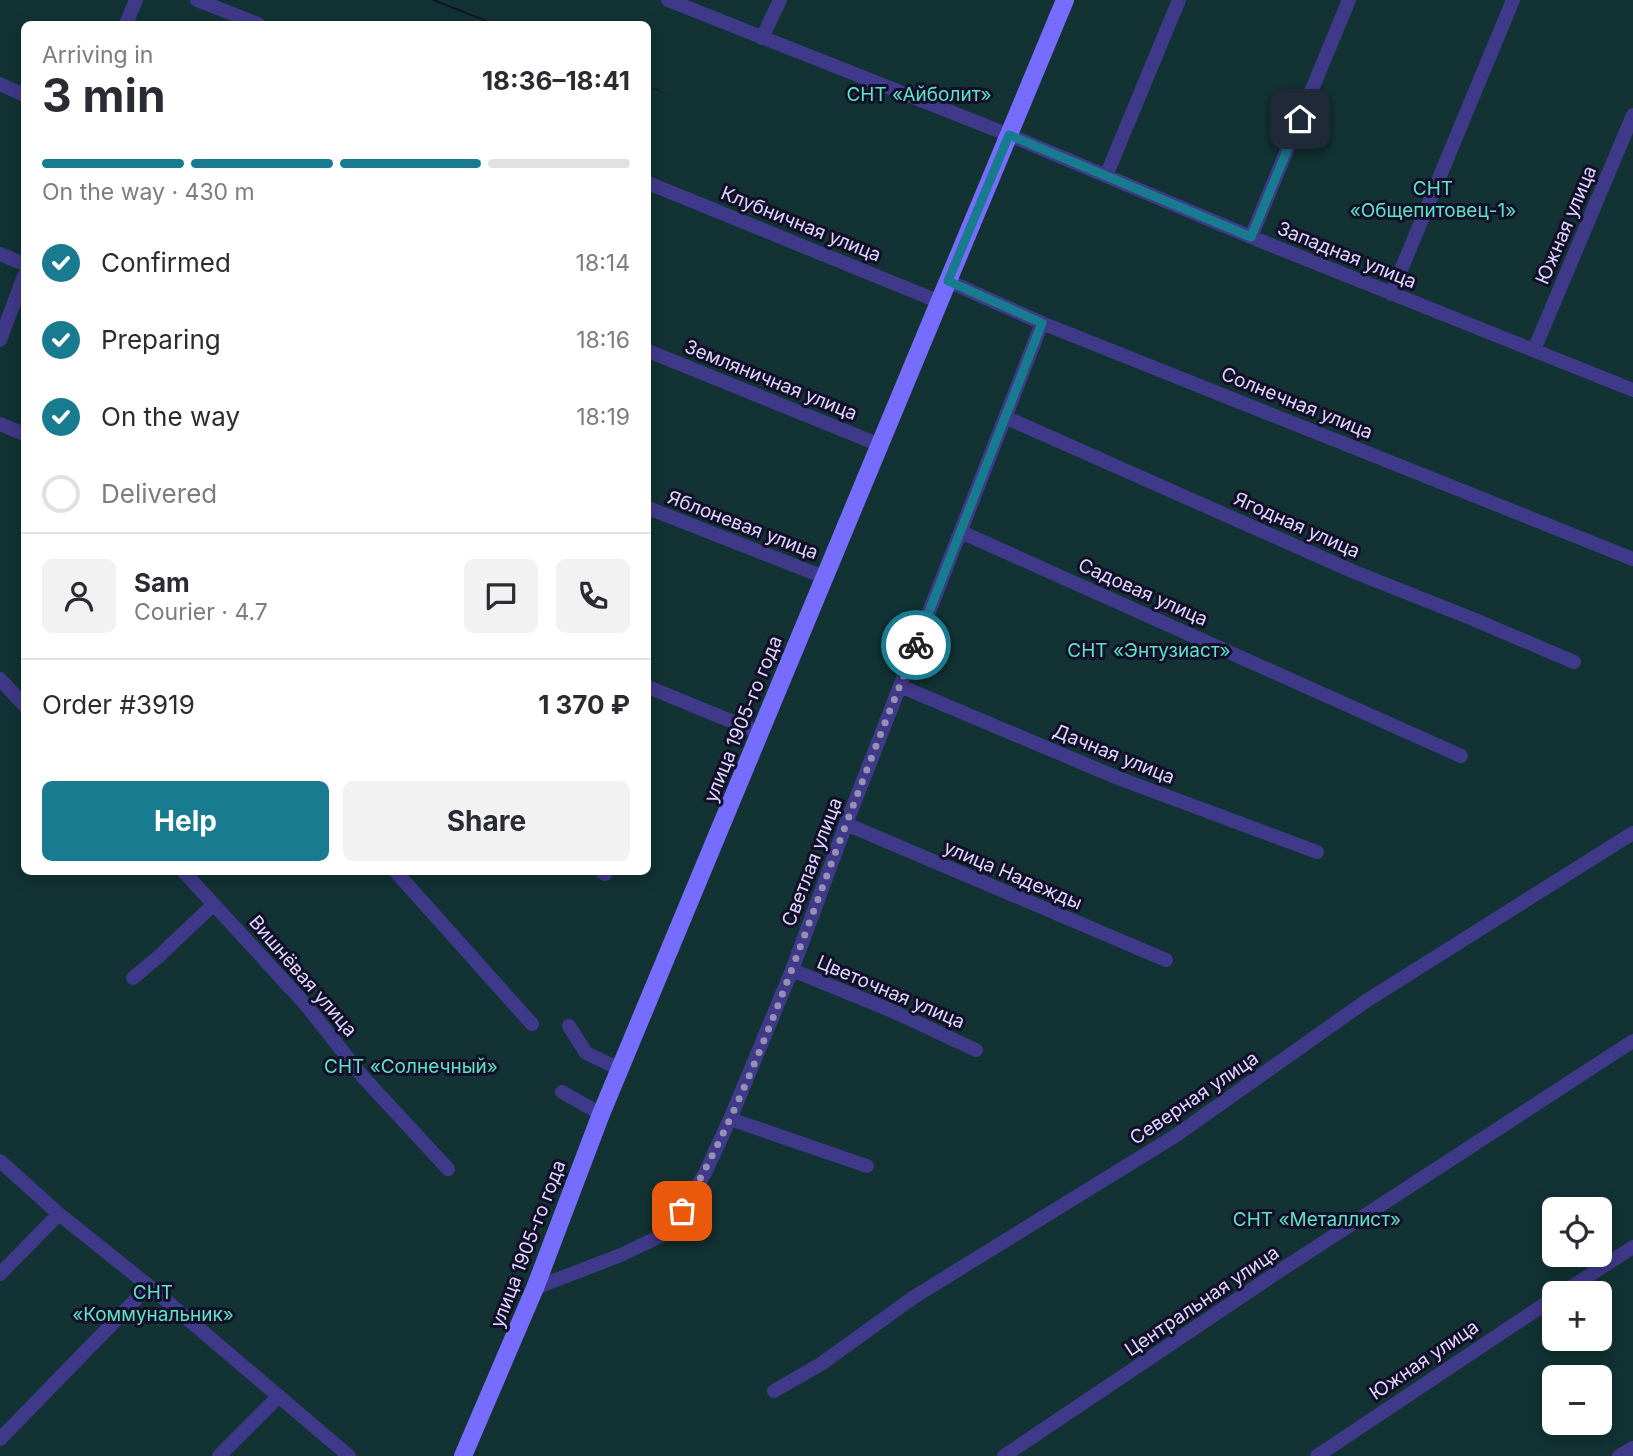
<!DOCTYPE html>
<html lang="en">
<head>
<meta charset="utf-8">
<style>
  body { margin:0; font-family:Inter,sans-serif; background:#f2f2f3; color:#2b2b33; height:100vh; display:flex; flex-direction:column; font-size:26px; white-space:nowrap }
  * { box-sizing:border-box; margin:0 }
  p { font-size:23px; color:#7c7c81 }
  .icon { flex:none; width:38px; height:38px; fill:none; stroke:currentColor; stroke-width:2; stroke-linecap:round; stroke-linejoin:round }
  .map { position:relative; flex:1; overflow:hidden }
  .panel { position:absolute; left:21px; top:21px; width:630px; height:854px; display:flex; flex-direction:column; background:#fff; border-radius:10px; box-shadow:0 4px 18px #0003 }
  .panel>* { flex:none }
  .tools { position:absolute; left:1542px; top:1197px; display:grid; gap:14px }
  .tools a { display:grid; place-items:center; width:70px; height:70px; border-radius:10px; background:#fff; box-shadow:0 4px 18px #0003; font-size:35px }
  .pin { position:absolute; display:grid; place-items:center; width:60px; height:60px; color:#fff; margin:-30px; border-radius:14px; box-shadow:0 4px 10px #0006 }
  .courier { position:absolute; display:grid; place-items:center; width:70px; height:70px; margin:-35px; border:5px solid #197b8f; border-radius:50%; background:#fff; color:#222; box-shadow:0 2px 9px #0007 }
  .summary em { font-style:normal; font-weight:700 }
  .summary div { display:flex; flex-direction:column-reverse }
  .summary { display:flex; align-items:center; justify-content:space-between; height:119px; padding:0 21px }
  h1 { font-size:46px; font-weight:700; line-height:52px }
  .bar { display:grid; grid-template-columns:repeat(4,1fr); gap:10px 7px; align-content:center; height:84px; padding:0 21px }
  .bar i { height:9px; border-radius:5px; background:#e1e1e2 }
  .bar .current { background:#197b8f }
  .bar p { grid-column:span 4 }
  .line { display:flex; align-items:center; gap:18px; padding:0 21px; border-top:2px solid #e1e1e2 }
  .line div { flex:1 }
  .round { display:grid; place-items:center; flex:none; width:74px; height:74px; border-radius:10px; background:#f2f2f3 }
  ol { padding:0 21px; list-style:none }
  li { display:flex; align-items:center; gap:21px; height:77px }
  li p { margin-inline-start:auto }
  li .icon { padding:7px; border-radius:50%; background:#197b8f; color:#fff; stroke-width:4 }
  li:last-child { color:#7c7c81 }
  li i { width:38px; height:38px; border:4px solid #e1e1e2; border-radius:50% }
  .cta { display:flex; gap:14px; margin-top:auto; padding:14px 21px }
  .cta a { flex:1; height:80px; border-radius:10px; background:#197b8f; color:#fff; font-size:28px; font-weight:700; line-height:80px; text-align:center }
  .cta a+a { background:#f2f2f3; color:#2b2b33 }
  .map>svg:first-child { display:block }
</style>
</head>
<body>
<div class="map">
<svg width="1633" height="1456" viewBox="0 0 1633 1456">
  <rect width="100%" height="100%" fill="#140f28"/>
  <!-- green -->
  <path fill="#123233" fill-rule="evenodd" d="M0,0H431L492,24H24V872H648V87L670,95L648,86V24H496L436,0H1633V1456H0ZM1554,1209H1600V1255H1554ZM1554,1293H1600V1339H1554ZM1554,1377H1600V1423H1554Z"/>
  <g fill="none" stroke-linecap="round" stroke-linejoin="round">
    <!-- street -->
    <path stroke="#3f3989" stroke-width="14" d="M197,0L258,24
      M668,0L1009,135L1251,237L1633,390
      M126,24L136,0
      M762,38L780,0
      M0,84L24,95
      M1106,176L1179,0
      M648,183L940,302
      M1251,237L1349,0
      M0,254L24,264
      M948,281L1042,323L1633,559
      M1391,294L1513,0
      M0,340L24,276
      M1534,350L1633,115
      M648,351L880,445
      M1007,418L1352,571L1473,619L1574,662
      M0,424L24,434
      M648,508L824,577
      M961,532L1461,756
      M0,679L24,705
      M900,686L1118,778L1317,852
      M648,687L760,733
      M846,824L1166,960
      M184,872L306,1005L363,1077L448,1169
      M396,872L532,1024
      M602,872L605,874
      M792,970L890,1010L976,1050
      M133,978L158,957L214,904
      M569,1026L586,1053L620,1069
      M562,1092L601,1114
      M730,1119L867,1166
      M0,1161L59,1214L149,1286L349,1456
      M0,1274L59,1214
      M535,1288L621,1255L671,1231L705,1173L730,1119L792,970L846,824L1042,323
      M1562,1293L1633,1247
      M774,1391L821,1364L914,1297L1175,1136L1366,1001L1633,833
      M0,1439L149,1286
      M219,1456L279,1396
      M1004,1456L1281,1270L1633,1041
      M1317,1456L1554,1298
      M1619,1456L1633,1448"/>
    <!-- secondary -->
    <path stroke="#766dff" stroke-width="18" d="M463,1456L535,1288L601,1114L1065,0"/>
  </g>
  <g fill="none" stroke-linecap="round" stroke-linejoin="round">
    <!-- done -->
    <path stroke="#9690b4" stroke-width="7" stroke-dasharray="0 12.6" d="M682,1211C740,1112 780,1001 820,894C851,810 883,727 916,645"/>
    <!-- route -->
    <path stroke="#197b8f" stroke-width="9" d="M916,645L1042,323L948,281L1009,135L1251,237L1300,119"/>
  </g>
  <g text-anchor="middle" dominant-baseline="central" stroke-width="6" stroke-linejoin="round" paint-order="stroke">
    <!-- park labels -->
    <g font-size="19" fill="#5de4c7" stroke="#140f28">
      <text x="919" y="94">СНТ «Айболит»</text>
      <text x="1433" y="188">СНТ<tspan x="1433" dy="22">«Общепитовец-1»</tspan></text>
      <text x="1149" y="650">СНТ «Энтузиаст»</text>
      <text x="411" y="1066">СНТ «Солнечный»</text>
      <text x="1317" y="1219">СНТ «Металлист»</text>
      <text x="153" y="1292">СНТ<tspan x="153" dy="22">«Коммунальник»</tspan></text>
    </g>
    <!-- street labels -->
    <g font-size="19" fill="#dcd6ff" stroke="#140f28">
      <text transform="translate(801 224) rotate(22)">Клубничная улица</text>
      <text transform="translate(1566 225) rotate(-67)">Южная улица</text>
      <text transform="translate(1347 255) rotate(22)">Западная улица</text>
      <text transform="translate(771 380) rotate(22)">Земляничная улица</text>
      <text transform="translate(1297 403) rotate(22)">Солнечная улица</text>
      <text transform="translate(743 525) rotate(21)">Яблоневая улица</text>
      <text transform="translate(1297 525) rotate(24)">Ягодная улица</text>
      <text transform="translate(1143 592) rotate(24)">Садовая улица</text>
      <text transform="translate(743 719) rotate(-68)">улица 1905-го года</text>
      <text transform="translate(1114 754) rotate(22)">Дачная улица</text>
      <text transform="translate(812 862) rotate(-69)">Светлая улица</text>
      <text transform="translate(1013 875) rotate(23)">улица Надежды</text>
      <text transform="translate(303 976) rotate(49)">Вишнёвая улица</text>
      <text transform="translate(891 992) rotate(23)">Цветочная улица</text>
      <text transform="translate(1194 1098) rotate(-34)">Северная улица</text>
      <text transform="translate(528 1244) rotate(-69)">улица 1905-го года</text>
      <text transform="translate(1202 1301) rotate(-34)">Центральная улица</text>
      <text transform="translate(1424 1360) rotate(-34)">Южная улица</text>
    </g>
  </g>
</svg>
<div class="tools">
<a><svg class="icon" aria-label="locate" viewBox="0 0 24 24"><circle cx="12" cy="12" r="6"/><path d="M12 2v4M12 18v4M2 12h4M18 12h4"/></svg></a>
<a>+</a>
<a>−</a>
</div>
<div class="pin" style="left:682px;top:1211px;background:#ea580c"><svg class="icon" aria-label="bag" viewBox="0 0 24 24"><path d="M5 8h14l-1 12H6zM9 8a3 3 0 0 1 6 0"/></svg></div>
<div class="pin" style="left:1300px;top:119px;background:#1f2937"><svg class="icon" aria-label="home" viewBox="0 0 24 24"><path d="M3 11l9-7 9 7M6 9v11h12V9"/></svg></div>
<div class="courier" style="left:916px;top:645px"><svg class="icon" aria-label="bike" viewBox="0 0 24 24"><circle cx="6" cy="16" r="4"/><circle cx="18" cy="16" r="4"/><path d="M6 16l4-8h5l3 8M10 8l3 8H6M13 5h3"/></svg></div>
<section class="panel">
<div class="summary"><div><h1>3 min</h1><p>Arriving in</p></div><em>18:36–18:41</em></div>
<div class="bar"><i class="current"></i><i class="current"></i><i class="current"></i><i></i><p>On the way · 430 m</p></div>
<ol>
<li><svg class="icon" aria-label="check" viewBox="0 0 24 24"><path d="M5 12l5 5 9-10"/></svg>Confirmed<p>18:14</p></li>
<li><svg class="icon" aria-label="check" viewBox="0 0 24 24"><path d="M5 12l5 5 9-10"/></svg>Preparing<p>18:16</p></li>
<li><svg class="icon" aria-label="check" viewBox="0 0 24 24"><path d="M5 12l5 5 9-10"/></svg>On the way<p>18:19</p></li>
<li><i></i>Delivered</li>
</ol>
<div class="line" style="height:126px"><a class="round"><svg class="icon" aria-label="person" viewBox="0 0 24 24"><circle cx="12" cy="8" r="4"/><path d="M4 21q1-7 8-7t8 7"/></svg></a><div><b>Sam</b><p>Courier · 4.7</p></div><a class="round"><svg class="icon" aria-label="chat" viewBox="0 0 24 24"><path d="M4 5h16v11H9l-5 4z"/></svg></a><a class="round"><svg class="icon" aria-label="phone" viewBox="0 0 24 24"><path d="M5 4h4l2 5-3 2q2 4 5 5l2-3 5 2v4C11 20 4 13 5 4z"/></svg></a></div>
<div class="line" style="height:91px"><div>Order #3919</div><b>1 370 ₽</b></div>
<div class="cta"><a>Help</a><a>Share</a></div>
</section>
</div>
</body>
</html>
